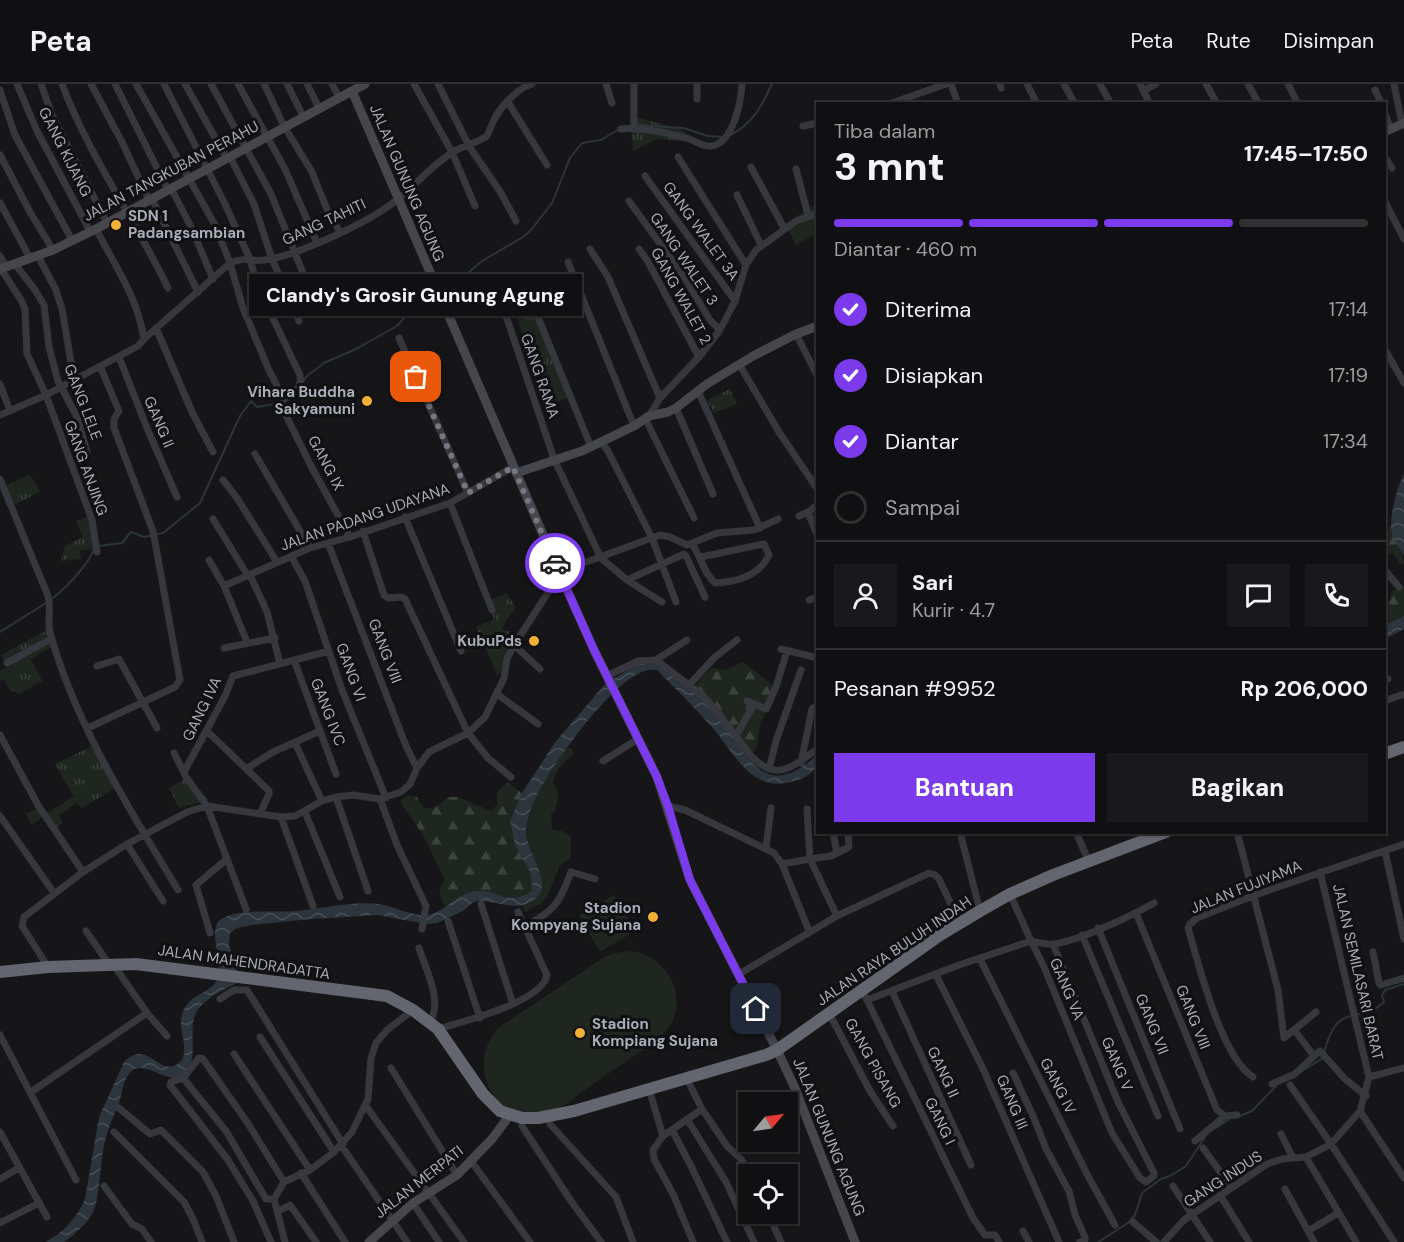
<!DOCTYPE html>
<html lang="id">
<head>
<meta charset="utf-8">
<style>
  body { margin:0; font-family:"DM Sans",sans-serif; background:#19191b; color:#f1f3f6; height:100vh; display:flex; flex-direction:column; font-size:22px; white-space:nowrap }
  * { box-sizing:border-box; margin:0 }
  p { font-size:20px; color:#9c9d9f }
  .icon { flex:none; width:33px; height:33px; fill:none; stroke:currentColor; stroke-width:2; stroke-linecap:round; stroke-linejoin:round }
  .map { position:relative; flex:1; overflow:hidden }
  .sheet { position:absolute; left:816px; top:18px; width:570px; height:732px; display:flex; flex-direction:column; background:#101012; border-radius:0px; box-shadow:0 2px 4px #0004,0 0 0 2px #303032 }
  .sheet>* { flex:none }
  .needle { width:39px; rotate:61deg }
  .controls { position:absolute; left:738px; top:1008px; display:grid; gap:12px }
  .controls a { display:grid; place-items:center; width:60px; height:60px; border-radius:0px; background:#101012; box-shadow:0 2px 4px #0004,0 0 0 2px #303032; font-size:30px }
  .pin { position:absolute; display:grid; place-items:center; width:51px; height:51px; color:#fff; margin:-26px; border-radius:12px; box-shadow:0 3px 9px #0006 }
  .courier { position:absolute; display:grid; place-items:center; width:60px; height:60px; margin:-30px; border:4px solid #7c3aed; border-radius:50%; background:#fff; color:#222; box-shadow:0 2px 8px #0007 }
  .bubble { position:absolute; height:42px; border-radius:0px; background:#101012; box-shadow:0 2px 4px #0004,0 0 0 2px #303032; font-size:20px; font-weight:800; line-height:42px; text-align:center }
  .overview em { font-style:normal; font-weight:800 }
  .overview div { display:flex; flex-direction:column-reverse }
  .overview { display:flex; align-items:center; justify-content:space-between; height:102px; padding:0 18px }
  h1 { font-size:39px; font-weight:800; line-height:45px }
  .bar { display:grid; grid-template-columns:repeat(4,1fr); gap:9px 6px; align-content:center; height:72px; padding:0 18px }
  .bar i { height:8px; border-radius:4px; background:#303032 }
  .bar .selected { background:#7c3aed }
  .bar p { grid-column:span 4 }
  .line { display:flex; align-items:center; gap:15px; padding:0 18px; border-top:2px solid #303032 }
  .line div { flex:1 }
  .round { display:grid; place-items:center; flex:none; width:63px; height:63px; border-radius:0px; background:#19191b }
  ol { padding:0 18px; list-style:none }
  li { display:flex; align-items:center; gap:18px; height:66px }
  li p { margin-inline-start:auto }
  li .icon { padding:6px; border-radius:50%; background:#7c3aed; color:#fff; stroke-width:4 }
  li:last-child { color:#9c9d9f }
  li i { width:33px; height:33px; border:3px solid #303032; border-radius:50% }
  .action { display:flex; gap:12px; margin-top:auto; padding:12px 18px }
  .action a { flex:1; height:69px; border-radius:0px; background:#7c3aed; color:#fff; font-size:24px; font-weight:800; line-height:69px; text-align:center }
  .action a+a { background:#19191b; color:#f1f3f6 }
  header { display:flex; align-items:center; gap:36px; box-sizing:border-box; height:84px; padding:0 30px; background:#101012; border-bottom:2px solid #303032 }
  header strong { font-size:28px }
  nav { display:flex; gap:33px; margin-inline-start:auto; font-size:21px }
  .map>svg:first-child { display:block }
</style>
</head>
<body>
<header>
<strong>Peta</strong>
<nav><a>Peta</a><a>Rute</a><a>Disimpan</a></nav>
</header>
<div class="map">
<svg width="1404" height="1158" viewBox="0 0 1404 1158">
  <defs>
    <pattern id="grass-tufts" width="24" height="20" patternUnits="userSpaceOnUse" patternTransform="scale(1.5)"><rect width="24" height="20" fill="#1e261f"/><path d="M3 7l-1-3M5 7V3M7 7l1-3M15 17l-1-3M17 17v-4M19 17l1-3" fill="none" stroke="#3c433d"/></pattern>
    <pattern id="forest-firs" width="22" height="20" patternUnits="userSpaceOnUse" patternTransform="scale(1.5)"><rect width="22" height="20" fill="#1e261f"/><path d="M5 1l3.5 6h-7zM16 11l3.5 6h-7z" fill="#3c433d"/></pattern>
    <pattern id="water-waves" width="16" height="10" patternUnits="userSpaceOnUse" patternTransform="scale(1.5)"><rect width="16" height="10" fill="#2c353c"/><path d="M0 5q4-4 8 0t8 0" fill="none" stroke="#485056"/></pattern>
  </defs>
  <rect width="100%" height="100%" fill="#161618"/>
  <!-- grass -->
  <path fill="url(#grass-tufts)" d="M639,34L680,45L703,59L656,55L633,67L630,35Z
    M532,217L572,312L555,319L521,246L514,223Z
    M730,305L737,320L714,329L707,316Z
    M30,390L40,408L14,421L6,402Z
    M90,432L97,465L80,466L81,475L61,477L65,462L83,453L76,437Z
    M507,509L516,524L507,535L502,545L515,550L508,562L509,574L498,592L476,543L494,535L488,517Z
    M47,546L53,562L31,575L42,597L19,610L10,606L4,596L0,597V587L7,583L1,571Z
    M96,660L118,702L82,724L77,719L59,731L63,739L56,743L46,730L32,741L26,730L42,722L46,730L74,712L55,680Z
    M189,693L208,716L179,724L169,704Z"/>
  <!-- forest -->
  <path fill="url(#forest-firs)" d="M1391,442C1394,457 1404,467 1404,481L1400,480L1393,469L1385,471L1384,448Z
    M1404,502V532L1385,541C1384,529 1390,520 1391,508Z
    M742,578L771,599L774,605V614L760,639L757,662L749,676L692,606L705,590L713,584L727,586Z
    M508,698L522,709L510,737L515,761L531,789L532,807C505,823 500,805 476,807C465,808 455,817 446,823C439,815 437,804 445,796L424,753L400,717L408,711L417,713L424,724C438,725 439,720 448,713H458L491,727L497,721V708Z"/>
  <!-- park -->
  <path fill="#1e261f" d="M814,121L817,127V149L796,161L785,140Z
    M567,663L571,664L574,670C562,679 557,684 553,699L559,710L555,728L551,730L552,745L562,747L571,752V774L560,781L547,813L540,820L525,828L522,822C558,810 533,775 526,751C528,718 549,689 567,663Z
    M614,811L635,847L600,868L579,831Z
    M630,867C663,870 686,905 673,936C670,944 664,949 659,955C635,972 610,988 586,1005C577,1011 566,1022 556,1025C528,1033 498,1030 487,999C480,978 485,959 499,943L604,873L615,869Z"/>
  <!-- water -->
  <path fill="url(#water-waves)" d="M1404,390V471C1399,465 1395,458 1392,450C1388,437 1397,402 1404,390Z
    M1404,532V545L1385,555V541Z
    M652,577C675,594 699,609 717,631C748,669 762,721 817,671V683C808,693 799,697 785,699C749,705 733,667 712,643C695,624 676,605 657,586C623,577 551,683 537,711C532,721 527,735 526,746C524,763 552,796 538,812C522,831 497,816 477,817L472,819L463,827L437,839L426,840L378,831L311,835L252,841L237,844L230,849L229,862L236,879L238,898C226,905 209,912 200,923C184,941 201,969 186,988C170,1008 144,969 128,991C122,1001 122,1012 118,1022C110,1039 104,1055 102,1074C100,1088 99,1116 93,1128C88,1139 74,1151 64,1158H45C63,1149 77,1134 85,1115L99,1033L124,978C146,956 156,987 173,982C193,976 180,950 181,937C184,908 211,912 218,894C224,876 205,843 223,834C244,824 273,829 296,827C323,825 351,817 378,820C394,822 410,832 426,831C445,829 457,809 475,807C499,804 505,824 532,807L531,790L515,761L510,737L522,709L556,657L606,599L642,578Z"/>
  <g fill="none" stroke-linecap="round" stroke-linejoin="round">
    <!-- stream -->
    <path stroke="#2c353c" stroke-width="2" d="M636,41L683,44L708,52L724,53
      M730,51C753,40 761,23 772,0
      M438,203L468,189L482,177L523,153L531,146L552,119L570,74L582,59L601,56L619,45
      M303,298L307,292L324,279L356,265L397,242L422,213L433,206
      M285,317L292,314L295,310
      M99,462L122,459L131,448L144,453L163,449L200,419L240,332L251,317L257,323L280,319
      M53,514C70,500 85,485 95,464
      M0,548L46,519
      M1324,969C1338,914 1358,943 1384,918L1382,912L1385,906L1404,900
      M1302,987L1323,974
      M1240,1032L1252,1027L1276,1002
      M1216,1044L1231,1034
      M1098,1158L1128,1139L1135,1131L1142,1109L1161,1095L1170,1092L1186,1082L1205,1053"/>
    <!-- street -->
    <path stroke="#37383d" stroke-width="7" d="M17,0L37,47L90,147
      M41,0L52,31L107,139
      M62,0C89,72 135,135 168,204
      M91,0L122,58L149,116
      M115,0L168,106
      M136,0L215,141L230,179L243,224L268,284L283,314L282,323L311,382L350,453
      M164,0L225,120L250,175L257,201L300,291C302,303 294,312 282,313
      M185,0L227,75
      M211,0L271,110L318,226
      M238,0L285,85L317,159
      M264,0L284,42L312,88L328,128L340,148
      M287,0L303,32
      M307,0L319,24
      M332,0L339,13
      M414,0L452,68L475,122
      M438,0L469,62L501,109L516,137
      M606,0L612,19
      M634,0V45
      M951,0L958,20
      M1000,0L1001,4
      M1027,0L1037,20
      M1064,0L1075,20
      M1100,0L1111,20
      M1140,0L1150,20
      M1206,0L1217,20
      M1248,0L1259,20
      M1288,0L1298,20
      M1394,0L1402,40
      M0,6L15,51L72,156
      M1375,6L1382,20
      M1143,7L1156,0
      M697,15V0
      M508,18L547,81
      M889,20L946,0
      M1384,27L1389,40V46
      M803,42L818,39
      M621,45C642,43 668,49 689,55C696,57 703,63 711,62C733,60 741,18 742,0
      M0,71L30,128L53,166
      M1384,72L1392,84
      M230,73L254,120L272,175L299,237
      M678,73L746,181
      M751,83L784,144
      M796,85L808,131
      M645,92L735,217
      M171,104L191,143L213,195
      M737,111L761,161
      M152,115L198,208
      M1384,116L1404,155
      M629,117L682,190L710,236L720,246
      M0,119L30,174
      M96,145C114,180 138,214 144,255
      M590,165L608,193L660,314L649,332
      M639,165L647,176L699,273
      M0,172L6,183
      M38,172L56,206L62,225L74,296
      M568,178L634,342
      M15,180L35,206L44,221L49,263L58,297L77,333L87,368
      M1,185L21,216L25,225L27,270L46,311L92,436L97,468
      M529,211L591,363
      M501,217L554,375L601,474L627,496L662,518
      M156,244L192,328L213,368
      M796,250L818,293
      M399,254L468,409
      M1384,264L1404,299
      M119,273L147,344L177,413
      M739,280L779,348L818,406
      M0,300L10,327
      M698,307L760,444
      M660,314L699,273L720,246L735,217L746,181L756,166L796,137L818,129
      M676,324L713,410
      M0,331L46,311L138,262L144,255L230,179C247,172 250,178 265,176C276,175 286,171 296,168C327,156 372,136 398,115C416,101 430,83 450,70C461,62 475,60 487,52C490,46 492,39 495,34C502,21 518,4 532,0
      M645,334L694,434
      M601,358L608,367L652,454L676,518
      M255,370L310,464
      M0,395L48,512C52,526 46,538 51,552C77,643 130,726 178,806
      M223,396L237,414L277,478
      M450,419L492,526
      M818,420L810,427L809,431L818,452
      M799,432L810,427
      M405,433L461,567
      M213,435L248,492
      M363,447L384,511L388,514L401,513L405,515L468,649L488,674L511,693
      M328,459L406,662L417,684
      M692,460C700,471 704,490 715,499C736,498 759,492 769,471L764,460L701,473
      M291,472L305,497L342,606L386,714
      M209,476L224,502L247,558
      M1384,485L1399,503
      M250,491L267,528L280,580
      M627,496L684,470L686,472L705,513
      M224,502L310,464L350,453L450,419L513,383
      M809,516L818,513
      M514,561L540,585
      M224,564L275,554
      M781,565L818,574
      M294,576L336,690
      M656,576L687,556
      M7,579L51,555
      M97,582L119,575L157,644
      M607,592L638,577L656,576L702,611L716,626L751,672C778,700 793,681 818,665
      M1384,596L1388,595
      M690,600L715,573L737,556
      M497,610L538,640
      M747,617L766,625L776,603L787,567
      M1384,617L1404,610
      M88,644L175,603L180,596L153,447L114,344V335L119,327L100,282
      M207,647L269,707V710L260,730
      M0,651L38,721L83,788
      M736,652L754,620
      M295,659L322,717
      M174,669L186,693L207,722L246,825
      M603,677L638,655
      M801,679L812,625L818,621
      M246,685L273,668L320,647
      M769,685L776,657L801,586
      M184,688L225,612L233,592L329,567
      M336,713L368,807
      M380,715L397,761L426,822L422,845
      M668,722L685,726L774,769L782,780L809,847
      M305,728L340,813
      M0,732L54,809
      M281,733L313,822
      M833,748L837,769
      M1076,748L1089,778
      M1237,748L1278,906L1284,954L1316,928
      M961,752L980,827
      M127,760L163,817
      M766,764L771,724
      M1385,767L1404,855
      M782,780L810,775L807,725
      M1010,810L1031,857C1038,858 1047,861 1054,860C1081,856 1129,833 1154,819
      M481,820L513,920
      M1136,829L1217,1026L1225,1032L1237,1031
      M837,832L810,775L831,772L849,763L848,748
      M448,837L480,934
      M524,843C554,827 560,819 571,788L595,795
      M1098,844L1180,1045
      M86,847L108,879
      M210,849L196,801L227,775
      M1082,851L1158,1032
      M419,864C426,886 443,917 430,938
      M1373,868L1379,899L1381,901L1404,894
      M980,875L1088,1092L1115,1141
      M113,880L147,929L167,952
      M48,883L22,842L24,833L83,788L127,760L187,728L207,722L281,733L295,732L322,717L336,713L353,711L380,715L401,708L410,700L417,684L429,668L468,649L485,633L504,594L507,575L514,561L560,490L581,480L660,451L670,453L687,461L717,449L754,446L778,435
      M739,890L837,832L929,789L935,791L939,795L960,839
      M936,891L983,985L1059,1158
      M862,907L867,916L959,881L1031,857L1044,883L1112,1049L1140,1094L1146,1098L1154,1092V1089L1118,1018L1053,860
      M892,907L971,1081
      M220,915L234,906H247L343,1060
      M867,916L973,1134L985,1151H995L999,1158
      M829,929L870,1007L893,1042
      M438,945C461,938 543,918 547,891L518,828
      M0,951L76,1096
      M260,953L334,1068
      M234,970L310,1086
      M1314,972L1320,967L1345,995L1366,1012
      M391,984L457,1091
      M1013,989L1034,1034L1046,1065L1069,1107L1075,1131L1085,1153V1156L1080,1158
      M1253,993C1221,973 1199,881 1188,844L1190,840L1197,834L1255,811L1404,760
      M1369,993L1404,984
      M183,994L226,1047L266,1115H274
      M687,995L702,1025L663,1052L653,1066L654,1075L674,1112L693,1158
      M1272,1000L1295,990L1314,972L1295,947
      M1290,1001L1331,1060L1394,1158
      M649,1005L663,1052
      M31,1008L147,929
      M366,1022L464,1158
      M119,1024L150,1050L161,1046L203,1088L217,1114L234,1158
      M702,1025L727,1062L741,1075L749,1090
      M1360,1027L1404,1094
      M687,1035L726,1098L754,1158
      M550,1040L616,1113L633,1158
      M522,1042L571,1117L601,1158
      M672,1046L691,1082L727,1158
      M0,1048L47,1133
      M114,1048L184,1118L193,1135L202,1158
      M1281,1050L1293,1074
      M1195,1057L1225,1032
      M341,1061L407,1158
      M1203,1064L1231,1103
      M1306,1073L1356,1158
      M471,1077L530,1158
      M301,1089L345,1158
      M0,1095L19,1084
      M104,1102L132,1140L142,1145L151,1158
      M1173,1102L1210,1158
      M1285,1105L1314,1158
      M1220,1111L1249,1158
      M413,1119L439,1158
      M279,1127L290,1121L316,1158
      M768,1130L781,1158
      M1133,1138L1156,1158
      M0,1139L39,1119
      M1023,1147L1029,1158
      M1308,1147L1338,1129
      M271,1158L253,1117L228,1076L170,1001L171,998L183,994L199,974L203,975L249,1041L284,1098
      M285,1158L274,1115L284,1098L310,1086L334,1068L352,1048L368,1015L371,974L376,959L387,946L413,926
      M1164,1158L1184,1136L1267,1080L1282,1075L1306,1073L1331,1060L1360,1027L1369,993L1320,788"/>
    <!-- secondary -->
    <path stroke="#45474d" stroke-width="9" d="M352,7L560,490L594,566L657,693L690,796L777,966L794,1002L855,1158
      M1384,48L1404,39
      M0,185L53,166L96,145L365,0
      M516,389L582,367L634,342L649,332L668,328L676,324L707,300L753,272L796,250L818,242
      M369,1158L413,1119L457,1091L492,1055L510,1031"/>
    <!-- highway -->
    <path stroke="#63666e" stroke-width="12" d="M1384,670L1404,663
      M0,888L48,883L136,880L387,912L413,926L438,945L483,1010L500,1027L522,1034H538L574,1027L766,971L777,966L940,851L980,827L1010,810L1053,791L1166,748"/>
  </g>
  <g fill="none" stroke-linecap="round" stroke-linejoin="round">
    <!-- done -->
    <path stroke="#757880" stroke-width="6" stroke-dasharray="0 10.8" d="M416,293L468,409L513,383L555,479"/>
    <!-- route -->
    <path stroke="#7c3aed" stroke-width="8" d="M555,479L594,566L657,693L668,722L690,796L756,925"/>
  </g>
  <!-- markers -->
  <g fill="#f2b134" stroke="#111113" stroke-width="2">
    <circle cx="116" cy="141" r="6"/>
    <circle cx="367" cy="317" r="6"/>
    <circle cx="534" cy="557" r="6"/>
    <circle cx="653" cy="833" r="6"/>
    <circle cx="580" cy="949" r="6"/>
  </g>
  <g text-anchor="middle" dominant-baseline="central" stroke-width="6" stroke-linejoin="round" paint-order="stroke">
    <!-- street labels -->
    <g font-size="15" fill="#a8adb8" stroke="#111113">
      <text transform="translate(65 68) rotate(63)">GANG KIJANG</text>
      <text transform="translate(171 87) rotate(-28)">JALAN TANGKUBAN PERAHU</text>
      <text transform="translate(407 99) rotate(67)">JALAN GUNUNG AGUNG</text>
      <text transform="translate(324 138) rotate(-25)">GANG TAHITI</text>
      <text transform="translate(701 147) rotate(54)">GANG WALET 3A</text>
      <text transform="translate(684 175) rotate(56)">GANG WALET 3</text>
      <text transform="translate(681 212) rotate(61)">GANG WALET 2</text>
      <text transform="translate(540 292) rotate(71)">GANG RAMA</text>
      <text transform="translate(83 318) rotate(69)">GANG LELE</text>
      <text transform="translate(159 338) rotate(67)">GANG II</text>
      <text transform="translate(326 379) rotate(62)">GANG IX</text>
      <text transform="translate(86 384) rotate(70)">GANG ANJING</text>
      <text transform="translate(365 433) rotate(-19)">JALAN PADANG UDAYANA</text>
      <text transform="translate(385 567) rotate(69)">GANG VIII</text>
      <text transform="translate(351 588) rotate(70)">GANG VI</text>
      <text transform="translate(202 625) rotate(-64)">GANG IVA</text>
      <text transform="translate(328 628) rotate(69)">GANG IVC</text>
      <text transform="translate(1246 803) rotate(-22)">JALAN FUJIYAMA</text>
      <text transform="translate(894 867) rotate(-34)">JALAN RAYA BULUH INDAH</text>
      <text transform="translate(244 878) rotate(8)">JALAN MAHENDRADATTA</text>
      <text transform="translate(1358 888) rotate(77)">JALAN SEMILASARI BARAT</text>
      <text transform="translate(1067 905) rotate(67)">GANG VA</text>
      <text transform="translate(1193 933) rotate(68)">GANG VIII</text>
      <text transform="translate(1152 940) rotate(68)">GANG VII</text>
      <text transform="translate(873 979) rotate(61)">GANG PISANG</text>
      <text transform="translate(1117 980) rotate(67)">GANG V</text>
      <text transform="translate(943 988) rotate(65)">GANG II</text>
      <text transform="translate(1058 1002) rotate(63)">GANG IV</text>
      <text transform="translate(1012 1018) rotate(67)">GANG III</text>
      <text transform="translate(940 1037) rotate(64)">GANG I</text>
      <text transform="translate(829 1053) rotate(68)">JALAN GUNUNG AGUNG</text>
      <text transform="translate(1223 1095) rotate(-33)">GANG INDUS</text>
      <text transform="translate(419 1098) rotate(-38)">JALAN MERPATI</text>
    </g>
    <!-- poi labels -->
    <g font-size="15" font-weight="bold" fill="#a8adb8" stroke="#111113" text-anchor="end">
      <text x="128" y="132" text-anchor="start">SDN 1<tspan x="128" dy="17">Padangsambian</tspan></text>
      <text x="355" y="308">Vihara Buddha<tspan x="355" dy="17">Sakyamuni</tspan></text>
      <text x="522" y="557">KubuPds</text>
      <text x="641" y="824">Stadion<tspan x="641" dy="17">Kompyang Sujana</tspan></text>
      <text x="592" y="940" text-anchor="start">Stadion<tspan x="592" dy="17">Kompiang Sujana</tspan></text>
    </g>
  </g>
</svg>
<div class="controls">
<a><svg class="needle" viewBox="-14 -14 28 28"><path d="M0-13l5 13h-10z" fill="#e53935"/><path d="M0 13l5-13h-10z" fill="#9c9d9f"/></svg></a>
<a><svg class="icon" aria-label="locate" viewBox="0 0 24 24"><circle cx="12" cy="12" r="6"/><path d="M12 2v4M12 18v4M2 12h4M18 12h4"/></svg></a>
</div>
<div class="pin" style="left:416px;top:293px;background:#ea580c"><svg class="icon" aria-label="bag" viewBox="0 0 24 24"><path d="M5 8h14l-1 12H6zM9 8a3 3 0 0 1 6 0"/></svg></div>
<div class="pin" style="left:756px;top:925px;background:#1f2937"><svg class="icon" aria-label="home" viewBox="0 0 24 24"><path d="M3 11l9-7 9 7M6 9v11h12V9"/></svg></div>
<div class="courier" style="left:555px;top:479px"><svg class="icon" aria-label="car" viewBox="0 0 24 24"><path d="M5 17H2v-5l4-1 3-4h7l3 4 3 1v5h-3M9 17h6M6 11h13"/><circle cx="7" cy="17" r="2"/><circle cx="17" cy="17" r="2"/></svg></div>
<div class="bubble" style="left:249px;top:190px;width:333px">Clandy's Grosir Gunung Agung</div>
<section class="sheet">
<div class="overview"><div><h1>3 mnt</h1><p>Tiba dalam</p></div><em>17:45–17:50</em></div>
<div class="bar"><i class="selected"></i><i class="selected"></i><i class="selected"></i><i></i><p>Diantar · 460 m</p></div>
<ol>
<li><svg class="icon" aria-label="check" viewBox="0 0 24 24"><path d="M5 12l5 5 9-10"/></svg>Diterima<p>17:14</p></li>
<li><svg class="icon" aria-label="check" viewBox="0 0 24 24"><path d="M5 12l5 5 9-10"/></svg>Disiapkan<p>17:19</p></li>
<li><svg class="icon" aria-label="check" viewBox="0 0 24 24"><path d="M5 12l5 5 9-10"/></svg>Diantar<p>17:34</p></li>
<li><i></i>Sampai</li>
</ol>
<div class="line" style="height:108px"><a class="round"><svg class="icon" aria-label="person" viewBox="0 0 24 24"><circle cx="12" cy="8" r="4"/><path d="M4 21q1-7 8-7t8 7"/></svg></a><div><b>Sari</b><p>Kurir · 4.7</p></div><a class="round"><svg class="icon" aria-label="chat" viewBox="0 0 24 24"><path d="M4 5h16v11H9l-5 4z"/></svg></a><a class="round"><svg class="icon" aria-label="phone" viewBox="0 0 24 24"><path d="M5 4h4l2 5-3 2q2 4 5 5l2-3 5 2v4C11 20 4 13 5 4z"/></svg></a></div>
<div class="line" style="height:78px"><div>Pesanan #9952</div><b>Rp 206,000</b></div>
<div class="action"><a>Bantuan</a><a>Bagikan</a></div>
</section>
</div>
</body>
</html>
